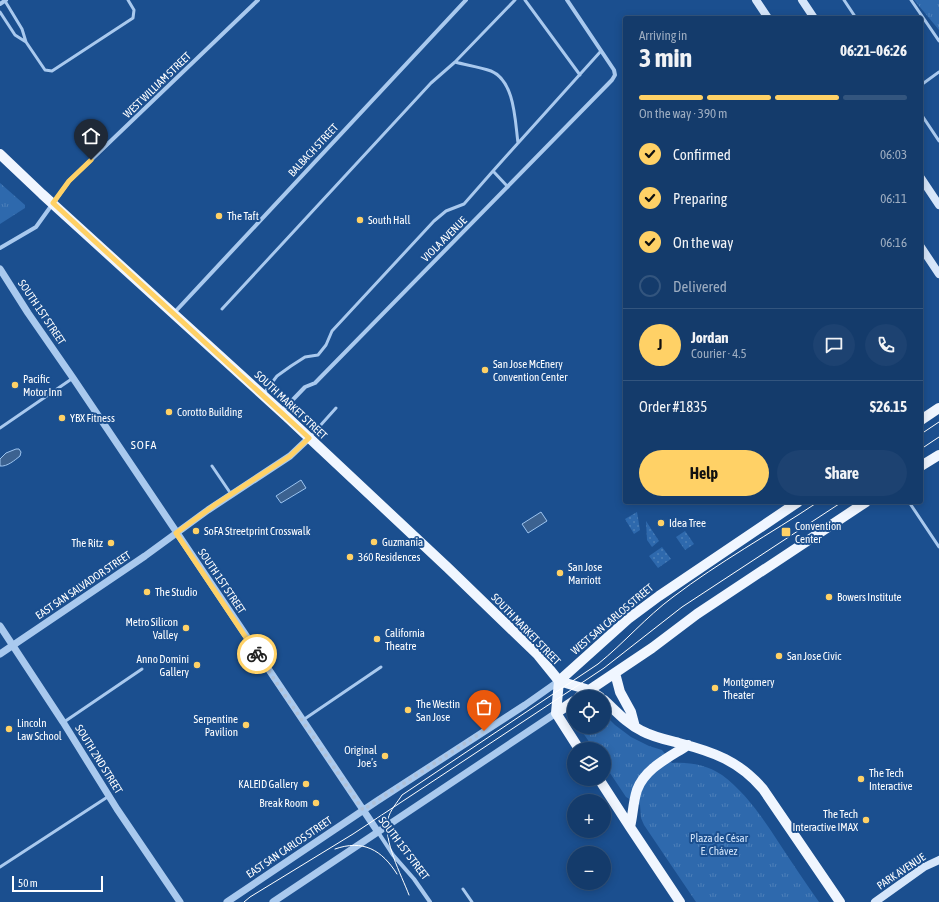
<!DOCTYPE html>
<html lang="en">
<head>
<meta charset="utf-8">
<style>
  body { margin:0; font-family:"Asap Condensed",sans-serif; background:#1d4271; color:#f1f3f6; height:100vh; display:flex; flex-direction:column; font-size:15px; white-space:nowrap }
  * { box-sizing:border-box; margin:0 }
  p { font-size:13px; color:#9dadc1 }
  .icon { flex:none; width:22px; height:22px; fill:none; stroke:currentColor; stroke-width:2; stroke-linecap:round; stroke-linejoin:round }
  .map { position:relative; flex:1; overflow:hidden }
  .drawer { position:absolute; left:623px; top:16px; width:300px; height:488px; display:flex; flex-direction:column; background:#143b6b; border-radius:4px; box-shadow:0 2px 10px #0003,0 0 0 1px #33557e }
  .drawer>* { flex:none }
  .tools { position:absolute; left:567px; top:690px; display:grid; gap:8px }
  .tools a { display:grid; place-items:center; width:44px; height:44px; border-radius:50%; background:#143b6b; box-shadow:0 2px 10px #0003,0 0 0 1px #33557e; font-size:20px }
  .scale { position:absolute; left:12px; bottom:10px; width:91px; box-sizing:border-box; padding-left:4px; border:2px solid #fff; border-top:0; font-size:11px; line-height:14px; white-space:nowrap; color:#fff; -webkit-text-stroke:3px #1b4f8f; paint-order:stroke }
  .pin { position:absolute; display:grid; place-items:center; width:34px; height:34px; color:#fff; margin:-41px -17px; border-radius:50% 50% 50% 0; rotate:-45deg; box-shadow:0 0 4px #0007 }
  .pin .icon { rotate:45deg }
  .courier { position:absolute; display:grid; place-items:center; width:40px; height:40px; margin:-20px; border:3px solid #ffd166; border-radius:50%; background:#fff; color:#222; box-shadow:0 1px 5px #0007 }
  .head em { font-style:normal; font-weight:700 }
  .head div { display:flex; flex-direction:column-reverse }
  .head { display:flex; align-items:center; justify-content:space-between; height:68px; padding:0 16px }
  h1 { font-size:26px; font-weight:700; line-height:30px }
  .bar { display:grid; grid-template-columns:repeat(4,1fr); gap:6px 4px; align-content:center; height:48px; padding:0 16px }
  .bar i { height:5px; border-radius:3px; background:#33557e }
  .bar .current { background:#ffd166 }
  .bar p { grid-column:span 4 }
  .line { display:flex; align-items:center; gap:10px; padding:0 16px; border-top:1px solid #33557e }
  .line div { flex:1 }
  .round { display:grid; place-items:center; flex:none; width:42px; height:42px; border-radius:21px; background:#1d4271 }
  ol { padding:0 16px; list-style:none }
  li { display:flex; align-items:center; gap:12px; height:44px }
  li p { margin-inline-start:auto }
  li .icon { padding:4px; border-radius:50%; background:#ffd166; color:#111; stroke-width:4 }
  li:last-child { color:#9dadc1 }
  li i { width:22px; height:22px; border:2px solid #33557e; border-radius:50% }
  .primary-button { display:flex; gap:8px; margin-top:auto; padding:8px 16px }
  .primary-button a { flex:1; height:46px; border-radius:24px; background:#ffd166; color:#111; font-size:16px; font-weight:700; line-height:46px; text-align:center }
  .primary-button a+a { background:#1d4271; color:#f1f3f6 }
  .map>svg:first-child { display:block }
</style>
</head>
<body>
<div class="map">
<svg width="939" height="902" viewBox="0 0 939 902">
  <defs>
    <pattern id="grass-dots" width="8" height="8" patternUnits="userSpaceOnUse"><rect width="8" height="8" fill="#2e69ad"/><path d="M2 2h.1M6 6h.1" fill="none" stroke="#4d80b9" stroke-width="1.8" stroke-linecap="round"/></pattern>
    <pattern id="park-tufts" width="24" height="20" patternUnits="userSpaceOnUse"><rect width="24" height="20" fill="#2e69ad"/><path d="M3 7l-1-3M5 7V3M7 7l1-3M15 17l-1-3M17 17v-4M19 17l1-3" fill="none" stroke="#4d80b9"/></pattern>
  </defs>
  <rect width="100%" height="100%" fill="#1b4f8f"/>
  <!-- grass -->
  <path fill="url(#grass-dots)" d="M637,512L640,530L634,534L625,519Z
    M646,521L659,541L652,547L647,540Z
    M685,531L694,544L685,550L676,537Z
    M662,547L671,559L658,568L649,556Z"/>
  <!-- park -->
  <path fill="url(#park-tufts)" d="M914,0H939V30Z
    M0,183L25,205V208L0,224Z
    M604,714L615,725L631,737L649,746L662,750L672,763C690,762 707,765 722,775C746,793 763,818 779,843C792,863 805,882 819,902H696L644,825L641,818L640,805L626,797L604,764V749H594L579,727H604Z"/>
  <!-- water -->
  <path fill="#3c6290" stroke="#9cc4f0" d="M16,449H19L21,452L20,456C15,460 7,467 0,466V459L6,453Z
    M301,480L306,488L281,503L276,496Z
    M541,512L547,521L528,533L522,524Z"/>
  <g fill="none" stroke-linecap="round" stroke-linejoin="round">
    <!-- service -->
    <path stroke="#a9c9ee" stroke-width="3" d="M525,0L580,75
      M844,0L856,18
      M911,0L939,41
      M5,1L22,29L26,42L45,70L52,71L133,18L134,10L128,0
      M0,12L15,35L26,42
      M455,62C466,65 480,67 491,71C515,81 515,121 518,143
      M921,85L939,72
      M921,114L939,141
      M508,187L493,171L601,51
      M222,309L431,83L455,62L515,0
      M264,393L277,376L291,366L305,357L318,355L326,345L332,331L434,221L446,211L464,204L493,171
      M0,428L73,378
      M310,437L336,408
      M212,466L231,494
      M909,502L939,547
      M303,720L381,667
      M64,722L142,669
      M0,867L109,796
      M463,889L472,902"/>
    <!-- minor -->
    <path stroke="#a9c9ee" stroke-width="4" d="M0,4L6,0
      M0,248L36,227L69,181L258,0
      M174,313L466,0
      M282,411L305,387L315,383L612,80L615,75L614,70L567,0
      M378,832L393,855L414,879L430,902"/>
    <!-- tertiary -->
    <path stroke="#a9c9ee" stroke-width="7" d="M0,269L28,313L73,378L378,832
      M0,626L63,722L117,809L180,902
      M0,654L145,556L208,510L290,456L309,438
      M227,902L377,801L525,705L559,681
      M273,902L556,713"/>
    <!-- secondary -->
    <path stroke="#d6e6fa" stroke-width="8" d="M756,0L768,18
      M802,0L814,18
      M921,178L939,205
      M921,247L939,274
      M875,902L924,867L939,860"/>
    <!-- primary -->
    <path stroke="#f0f6ff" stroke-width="10" d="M0,154L42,194L287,417L448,568L538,655L559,681L589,690L600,697
      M921,420L939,408
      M921,466L939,455
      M615,673L620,692L631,712L635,727
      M559,681L628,619L659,596L798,502
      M559,681L556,713L579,749
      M579,697L652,648L697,614L866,502
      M604,700C616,711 627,724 642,731C653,737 667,740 679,743C714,752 739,761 763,789L840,902
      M556,713L574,701
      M599,779L630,827L680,902
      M630,827C633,815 633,802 637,790C645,768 670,757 688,745"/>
    <!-- tram -->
    <path stroke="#fff" stroke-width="1" d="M921,434L939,422
      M921,449L939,437
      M335,849C363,839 382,850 397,874
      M409,895C401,874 383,841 388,819C390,810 397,803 402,795L598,664C624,643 646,617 673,597C719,562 770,534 818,502
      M244,902L250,897L353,834L577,686L604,668L682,607L842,502"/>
  </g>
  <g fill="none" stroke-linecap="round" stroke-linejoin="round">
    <!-- done -->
    <path stroke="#afc1d8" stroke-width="4" stroke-dasharray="0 7.2" d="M257,654L363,810L484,731"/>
    <!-- route -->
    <path stroke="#ffd166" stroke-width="5" d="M91,160L69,181L53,203L309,438L290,456L216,504L176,533L257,654"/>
  </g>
  <!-- markers -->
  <g fill="#ffd166" stroke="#1b4f8f" stroke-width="1.5">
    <circle cx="219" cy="216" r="4"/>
    <circle cx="360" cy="220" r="4"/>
    <circle cx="485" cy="370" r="4"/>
    <circle cx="15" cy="385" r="4"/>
    <circle cx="169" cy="412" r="4"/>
    <circle cx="62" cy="418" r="4"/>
    <circle cx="661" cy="523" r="4"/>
    <circle cx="196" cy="531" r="4"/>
    <rect x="781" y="527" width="10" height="10" rx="2"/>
    <circle cx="374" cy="542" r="4"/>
    <circle cx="111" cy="543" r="4"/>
    <circle cx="350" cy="557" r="4"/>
    <circle cx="560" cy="573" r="4"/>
    <circle cx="147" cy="592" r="4"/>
    <circle cx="829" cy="597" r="4"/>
    <circle cx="186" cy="628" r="4"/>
    <circle cx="377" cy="639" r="4"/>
    <circle cx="779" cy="656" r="4"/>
    <circle cx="197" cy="665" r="4"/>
    <circle cx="715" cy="688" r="4"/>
    <circle cx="408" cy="710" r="4"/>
    <circle cx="246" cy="725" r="4"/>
    <circle cx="9" cy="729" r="4"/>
    <circle cx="385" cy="756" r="4"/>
    <circle cx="861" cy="779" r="4"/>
    <circle cx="306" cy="784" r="4"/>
    <circle cx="316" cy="803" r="4"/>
    <circle cx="866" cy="820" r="4"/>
  </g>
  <g text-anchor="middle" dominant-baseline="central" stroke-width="4" stroke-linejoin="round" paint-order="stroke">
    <!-- street labels -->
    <g font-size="11" fill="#fff" stroke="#1b4f8f">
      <text transform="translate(157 85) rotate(-44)">WEST WILLIAM STREET</text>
      <text transform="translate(313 150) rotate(-47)">BALBACH STREET</text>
      <text transform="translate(444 239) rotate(-45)">VIOLA AVENUE</text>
      <text transform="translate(42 312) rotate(56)">SOUTH 1ST STREET</text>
      <text transform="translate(291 405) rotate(43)">SOUTH MARKET STREET</text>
      <text transform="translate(222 581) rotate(56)">SOUTH 1ST STREET</text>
      <text transform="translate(83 585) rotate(-34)">EAST SAN SALVADOR STREET</text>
      <text transform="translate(612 619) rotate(-40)">WEST SAN CARLOS STREET</text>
      <text transform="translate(526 629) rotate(46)">SOUTH MARKET STREET</text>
      <text transform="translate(99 759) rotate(58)">SOUTH 2ND STREET</text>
      <text transform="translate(289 847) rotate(-34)">EAST SAN CARLOS STREET</text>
      <text transform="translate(404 848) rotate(53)">SOUTH 1ST STREET</text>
      <text transform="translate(901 871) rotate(-34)">PARK AVENUE</text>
    </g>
    <!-- poi labels -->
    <g font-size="11" fill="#fff" stroke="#1b4f8f" text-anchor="start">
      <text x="227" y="216">The Taft</text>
      <text x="368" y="220">South Hall</text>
      <text x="493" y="364">San Jose McEnery<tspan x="493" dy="13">Convention Center</tspan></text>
      <text x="23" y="379">Pacific<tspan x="23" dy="13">Motor Inn</tspan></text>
      <text x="177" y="412">Corotto Building</text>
      <text x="70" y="418">YBX Fitness</text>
      <text x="669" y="523">Idea Tree</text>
      <text x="795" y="526">Convention<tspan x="795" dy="13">Center</tspan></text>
      <text x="204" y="531">SoFA Streetprint Crosswalk</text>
      <text x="382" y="542">Guzmania</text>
      <text x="103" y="543" text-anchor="end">The Ritz</text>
      <text x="358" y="557">360 Residences</text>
      <text x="568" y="567">San Jose<tspan x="568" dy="13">Marriott</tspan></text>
      <text x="155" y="592">The Studio</text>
      <text x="837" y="597">Bowers Institute</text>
      <text x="178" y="622" text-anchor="end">Metro Silicon<tspan x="178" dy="13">Valley</tspan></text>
      <text x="385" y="633">California<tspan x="385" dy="13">Theatre</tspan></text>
      <text x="787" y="656">San Jose Civic</text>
      <text x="189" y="659" text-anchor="end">Anno Domini<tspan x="189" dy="13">Gallery</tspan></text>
      <text x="723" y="682">Montgomery<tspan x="723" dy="13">Theater</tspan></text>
      <text x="416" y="704">The Westin<tspan x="416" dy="13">San Jose</tspan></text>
      <text x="238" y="719" text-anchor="end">Serpentine<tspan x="238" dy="13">Pavilion</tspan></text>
      <text x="17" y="723">Lincoln<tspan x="17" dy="13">Law School</tspan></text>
      <text x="377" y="750" text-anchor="end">Original<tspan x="377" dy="13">Joe’s</tspan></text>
      <text x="869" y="773">The Tech<tspan x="869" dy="13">Interactive</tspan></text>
      <text x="298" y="784" text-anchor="end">KALEID Gallery</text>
      <text x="308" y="803" text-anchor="end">Break Room</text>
      <text x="858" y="814" text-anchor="end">The Tech<tspan x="858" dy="13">Interactive IMAX</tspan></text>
    </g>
    <!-- park labels -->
    <g font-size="11" fill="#cfe3fa" stroke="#1b4f8f">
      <text x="719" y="838">Plaza de César<tspan x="719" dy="13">E. Chávez</tspan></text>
    </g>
    <!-- neighbourhood labels -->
    <g font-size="12" letter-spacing="1" fill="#fff" stroke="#1b4f8f">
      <text x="144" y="445">SOFA</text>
    </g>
  </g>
</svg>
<div class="tools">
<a><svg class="icon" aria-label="locate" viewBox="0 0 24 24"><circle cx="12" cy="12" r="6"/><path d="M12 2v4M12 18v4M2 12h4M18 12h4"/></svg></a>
<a><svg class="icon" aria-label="layers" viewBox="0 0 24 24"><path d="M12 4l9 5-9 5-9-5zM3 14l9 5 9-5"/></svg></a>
<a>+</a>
<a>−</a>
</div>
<div class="scale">50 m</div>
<div class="pin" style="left:484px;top:731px;background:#ea580c"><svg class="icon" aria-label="bag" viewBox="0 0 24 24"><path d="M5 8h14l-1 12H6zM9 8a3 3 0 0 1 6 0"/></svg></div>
<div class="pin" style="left:91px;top:160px;background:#1f2937"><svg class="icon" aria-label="home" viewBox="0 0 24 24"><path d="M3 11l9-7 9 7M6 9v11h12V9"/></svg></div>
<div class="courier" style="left:257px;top:654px"><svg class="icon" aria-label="bike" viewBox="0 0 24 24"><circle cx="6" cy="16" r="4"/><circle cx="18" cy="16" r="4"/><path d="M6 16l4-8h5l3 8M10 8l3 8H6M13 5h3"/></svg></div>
<section class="drawer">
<div class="head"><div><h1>3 min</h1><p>Arriving in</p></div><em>06:21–06:26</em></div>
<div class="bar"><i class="current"></i><i class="current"></i><i class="current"></i><i></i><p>On the way · 390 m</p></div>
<ol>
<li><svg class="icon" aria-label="check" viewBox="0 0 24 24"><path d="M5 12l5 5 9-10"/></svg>Confirmed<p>06:03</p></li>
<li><svg class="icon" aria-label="check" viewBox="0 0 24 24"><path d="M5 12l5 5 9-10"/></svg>Preparing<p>06:11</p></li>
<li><svg class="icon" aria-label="check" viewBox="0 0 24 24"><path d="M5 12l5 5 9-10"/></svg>On the way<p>06:16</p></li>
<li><i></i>Delivered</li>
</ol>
<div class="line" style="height:72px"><b class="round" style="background:#ffd166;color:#111">J</b><div><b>Jordan</b><p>Courier · 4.5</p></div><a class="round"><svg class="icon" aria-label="chat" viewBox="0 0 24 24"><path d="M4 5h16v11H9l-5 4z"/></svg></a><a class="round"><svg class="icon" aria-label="phone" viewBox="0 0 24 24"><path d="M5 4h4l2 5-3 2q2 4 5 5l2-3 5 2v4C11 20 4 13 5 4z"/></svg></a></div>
<div class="line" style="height:52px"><div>Order #1835</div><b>$26.15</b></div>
<div class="primary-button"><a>Help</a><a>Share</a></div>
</section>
</div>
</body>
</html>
